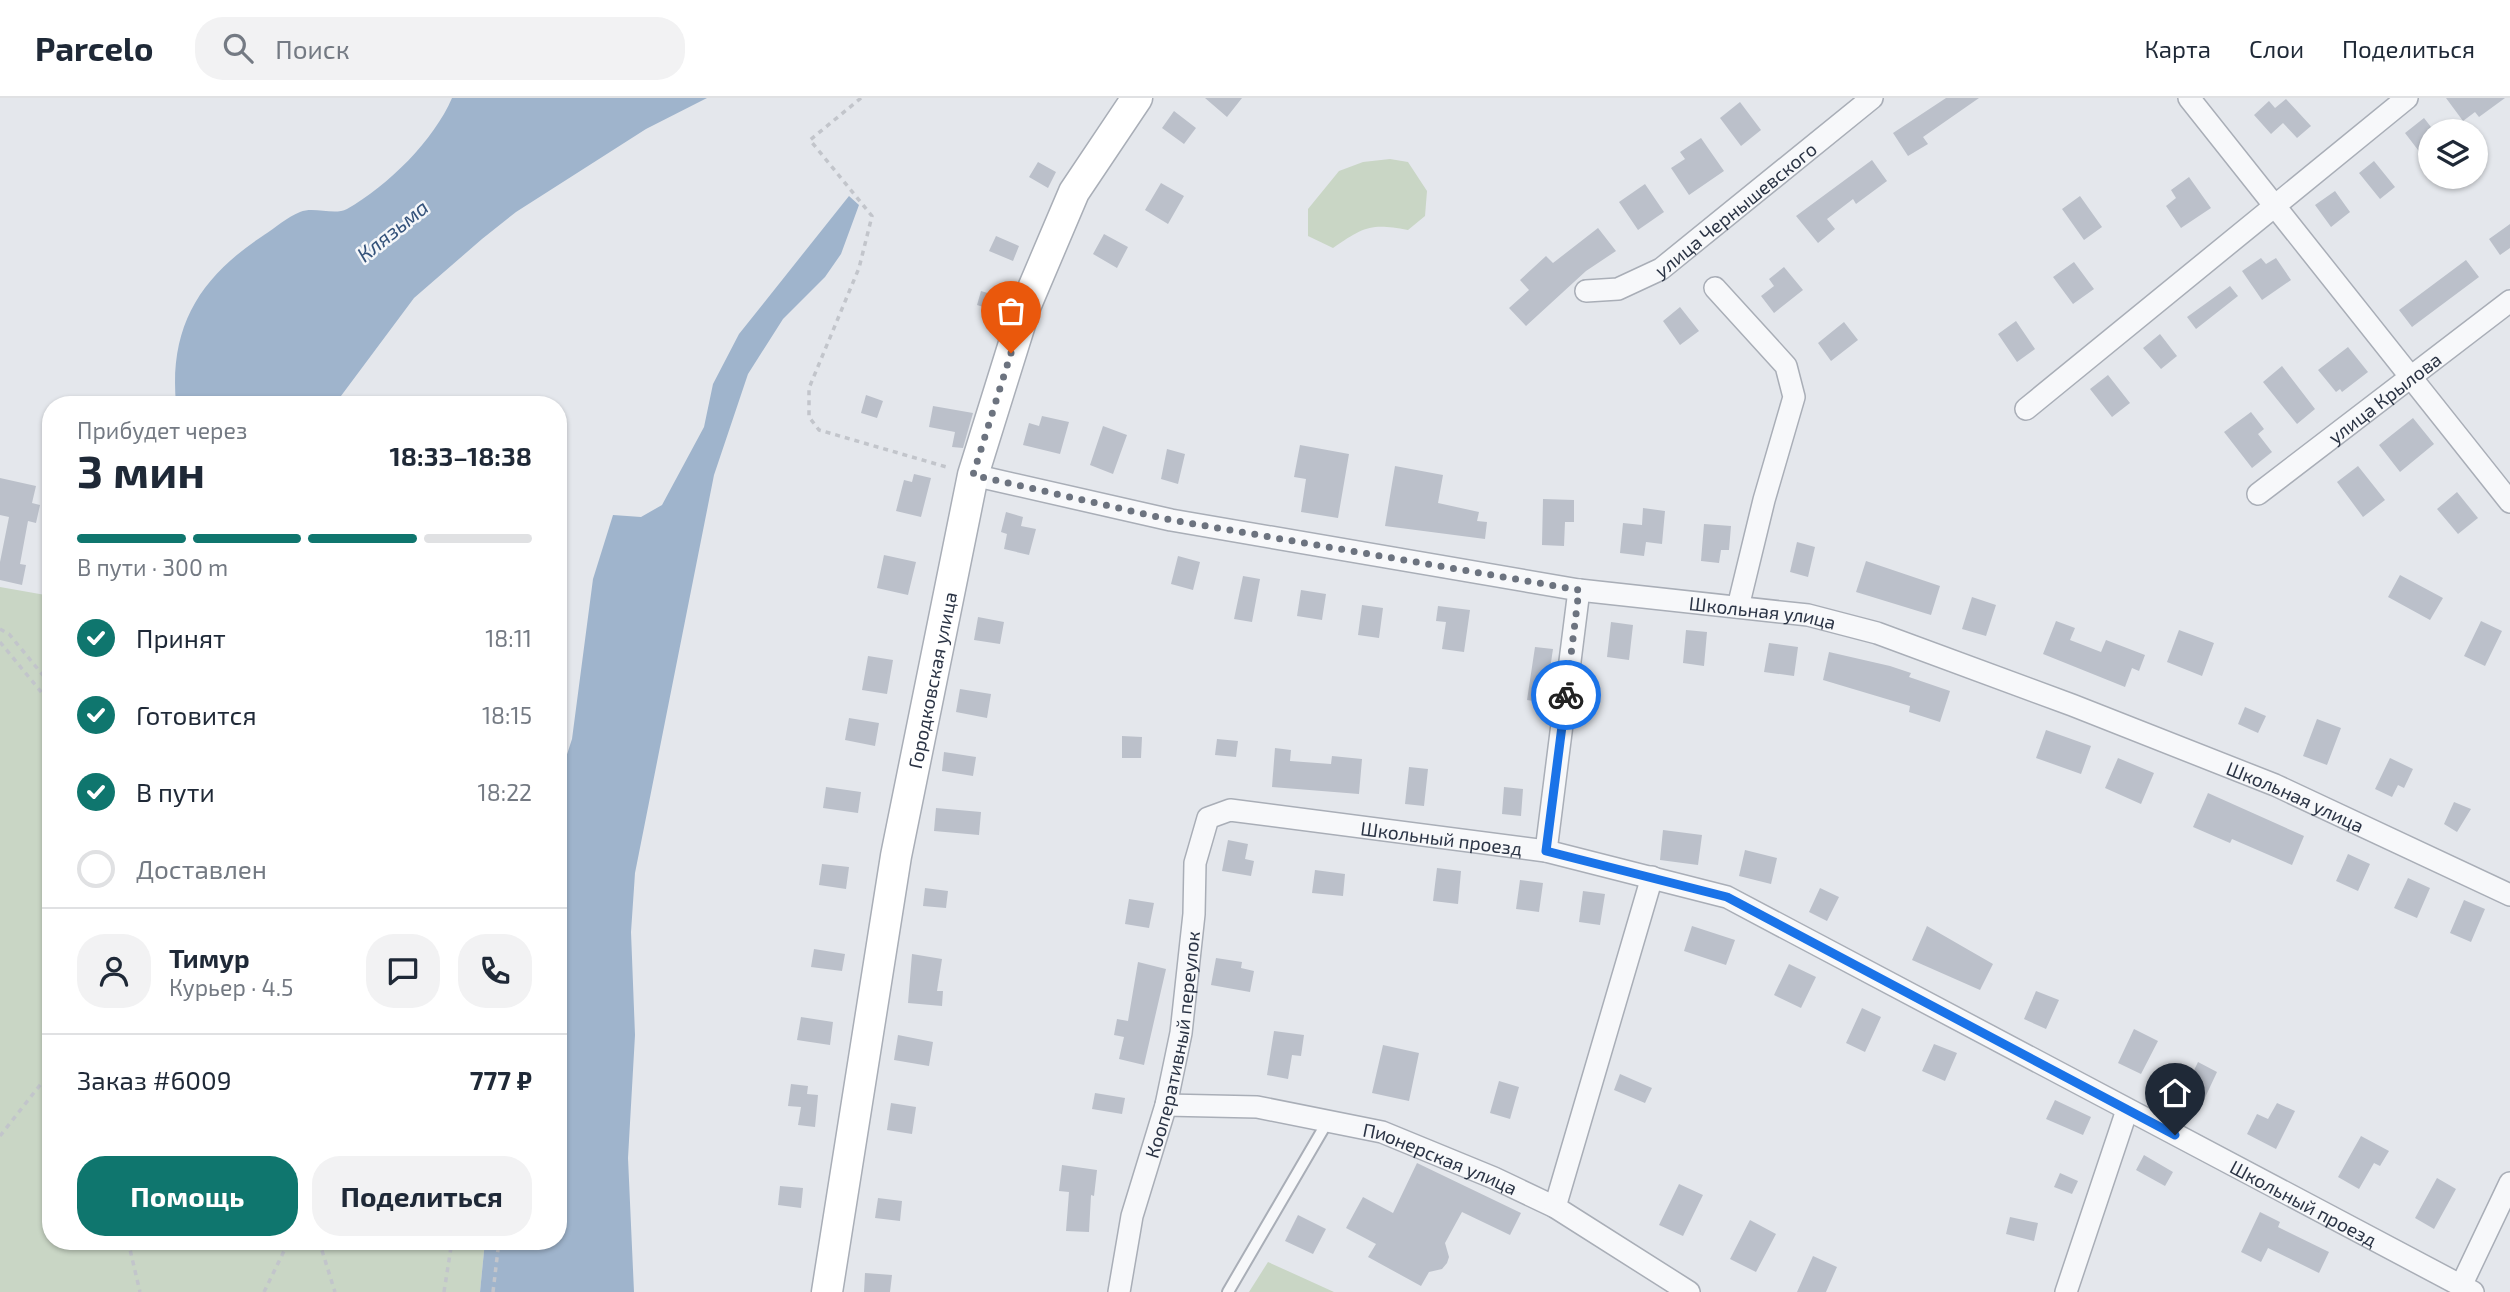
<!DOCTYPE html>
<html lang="ru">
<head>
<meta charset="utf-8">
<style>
  body { margin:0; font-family:"Exo 2",sans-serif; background:#f2f2f3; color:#1f2937; height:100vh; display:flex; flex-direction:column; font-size:26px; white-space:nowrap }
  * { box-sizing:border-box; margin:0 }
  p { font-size:23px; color:#747a83 }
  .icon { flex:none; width:38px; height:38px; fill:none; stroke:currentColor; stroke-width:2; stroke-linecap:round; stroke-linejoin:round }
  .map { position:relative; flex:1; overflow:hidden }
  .drawer { position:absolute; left:42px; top:298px; width:525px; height:854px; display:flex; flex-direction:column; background:#fff; border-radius:28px; box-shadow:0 2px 5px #0004 }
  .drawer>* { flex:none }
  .buttons { position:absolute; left:2418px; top:21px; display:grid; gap:14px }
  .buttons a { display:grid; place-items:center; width:70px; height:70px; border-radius:50%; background:#fff; box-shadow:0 2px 5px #0004; font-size:35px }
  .pin { position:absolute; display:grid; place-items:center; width:60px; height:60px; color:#fff; margin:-72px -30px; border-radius:50% 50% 50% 0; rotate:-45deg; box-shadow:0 0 7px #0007 }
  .pin .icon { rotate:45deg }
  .courier { position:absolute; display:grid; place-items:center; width:70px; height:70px; margin:-35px; border:5px solid #1a73e8; border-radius:50%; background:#fff; color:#222; box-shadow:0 2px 9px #0007 }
  .overview em { font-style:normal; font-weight:700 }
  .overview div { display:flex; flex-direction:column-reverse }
  .overview { display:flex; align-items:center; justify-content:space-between; height:119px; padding:0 35px }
  h1 { font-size:46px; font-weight:700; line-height:52px }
  .bar { display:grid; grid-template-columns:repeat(4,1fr); gap:10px 7px; align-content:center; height:84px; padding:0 35px }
  .bar i { height:9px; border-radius:5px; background:#e0e1e3 }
  .bar .on { background:#0f766e }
  .bar p { grid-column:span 4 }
  .line { display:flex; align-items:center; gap:18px; padding:0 35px; border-top:2px solid #e0e1e3 }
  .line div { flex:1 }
  .round { display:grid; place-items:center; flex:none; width:74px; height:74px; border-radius:28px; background:#f2f2f3 }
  ol { padding:0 35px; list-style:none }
  li { display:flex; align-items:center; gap:21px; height:77px }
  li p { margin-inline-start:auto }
  li .icon { padding:7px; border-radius:50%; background:#0f766e; color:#fff; stroke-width:4 }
  li:last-child { color:#747a83 }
  li i { width:38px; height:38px; border:4px solid #e0e1e3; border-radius:50% }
  .action { display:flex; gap:14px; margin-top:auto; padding:14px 35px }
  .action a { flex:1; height:80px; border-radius:28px; background:#0f766e; color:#fff; font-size:28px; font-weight:700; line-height:80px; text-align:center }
  .action a+a { background:#f2f2f3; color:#1f2937 }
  header { display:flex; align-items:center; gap:42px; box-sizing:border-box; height:98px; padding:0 35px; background:#fff; border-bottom:2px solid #e0e1e3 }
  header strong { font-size:33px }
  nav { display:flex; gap:38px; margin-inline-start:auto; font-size:24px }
  .search { width:490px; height:63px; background:#f2f2f3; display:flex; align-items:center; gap:18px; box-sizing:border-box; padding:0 24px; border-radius:28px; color:#747a83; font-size:26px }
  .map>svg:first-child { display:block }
</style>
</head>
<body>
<header>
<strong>Parcelo</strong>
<div class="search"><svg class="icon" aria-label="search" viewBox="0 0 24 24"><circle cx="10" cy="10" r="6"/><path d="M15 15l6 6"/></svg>Поиск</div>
<nav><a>Карта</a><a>Слои</a><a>Поделиться</a></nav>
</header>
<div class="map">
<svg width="2510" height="1194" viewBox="0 0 2510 1194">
  <rect width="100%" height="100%" fill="#e4e7ec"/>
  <!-- green -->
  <path fill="#c9d6c5" d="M1390,61L1408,64L1427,93L1425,118L1408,132C1370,125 1364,129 1333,150L1308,138V111L1339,73L1363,64Z
    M0,489L51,498V1143H485L480,1194H0Z
    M1268,1164L1334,1194H1249Z"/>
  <!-- water -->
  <path fill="#9fb4cc" d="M452,0H707L646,31L516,114L482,141L414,200L335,306H176C169,228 200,179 264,137C275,130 287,119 300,114C314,108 334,118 347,111C388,88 434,42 452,0Z
    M849,98L859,107L841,156L825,179L783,221L748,276L714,377L635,775L631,834L635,937L628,1060L634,1194H480L485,1143H558V684L572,641L593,481L613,417L641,419L662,407L704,329L713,286L739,236Z"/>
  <!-- building -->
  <path fill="#bbc0ca" d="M1205,0H1242L1227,19Z
    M1946,0H1979L1923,39L1928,46L1908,58L1893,35Z
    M2446,0H2505L2479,19L2475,14L2463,23Z
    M2286,1L2311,28L2297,40L2283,25L2271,36L2254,17L2269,3L2275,10Z
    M1740,4L1761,32L1741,48L1720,20Z
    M1174,13L1196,30L1184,46L1162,30Z
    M2424,20L2431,29V69L2405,35Z
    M1701,40L1724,73L1689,97L1671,70L1685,61L1680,54Z
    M1872,62L1887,83L1856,106L1853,101L1827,121L1835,131L1818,145L1796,118Z
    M2374,63L2395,89L2380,101L2359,75Z
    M1038,64L1056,74L1048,90L1029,79Z
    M2189,79L2211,110L2181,130L2166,108L2176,100L2171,92Z
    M1161,85L1184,98L1168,126L1145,112Z
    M1645,86L1664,114L1638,132L1619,104Z
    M2335,93L2350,114L2331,129L2315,107Z
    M2080,98L2102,129L2084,142L2062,111Z
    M2510,126V150L2500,157L2489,141Z
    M1598,130L1616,153L1586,173L1526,228L1509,210L1529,192L1520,182L1546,158L1553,165Z
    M1104,136L1128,149L1117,170L1093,156Z
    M996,138L1019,148L1013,163L989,153Z
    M2261,160L2266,166L2276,160L2291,182L2262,202L2242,173Z
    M2466,162L2479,179L2412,229L2399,212Z
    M2074,164L2094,191L2073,206L2053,179Z
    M1784,169L1803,192L1774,215L1761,198L1774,188L1769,181Z
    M2230,188L2238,198L2196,231L2187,219Z
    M981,193L1004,200L1000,214L977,207Z
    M1680,209L1699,233L1680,247L1663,223Z
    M2016,223L2035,251L2017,264L1998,236Z
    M1844,224L1858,242L1831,263L1818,245Z
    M2160,236L2177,258L2161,271L2143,250Z
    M2348,249L2368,274L2342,294L2340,291L2336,294L2318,272Z
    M2282,268L2315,311L2297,326L2263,284Z
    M2108,277L2130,305L2112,319L2090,291Z
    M866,297L883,303L877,320L861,315Z
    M933,308L973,315L963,350L952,349L955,334L929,329Z
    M2251,314L2264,331L2258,336L2272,354L2252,370L2224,334Z
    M1042,318L1069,324L1060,356L1023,347L1029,325L1039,328Z
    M2413,320L2434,346L2400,374L2379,347Z
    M1103,328L1127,337L1113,376L1090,367Z
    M1300,347L1349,356L1338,420L1301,414L1306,381L1294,379Z
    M1167,351L1185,356L1178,386L1161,381Z
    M1395,368L1443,377L1438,405L1479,414L1477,423L1487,424L1485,441L1385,428Z
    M2358,368L2385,402L2363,419L2337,384Z
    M914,376L931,380L921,419L896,413L904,382L912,384Z
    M0,380L36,388L32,405L40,407L36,425L28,423L20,466L26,467L22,487L0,482V464L9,419L0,417Z
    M2457,394L2478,420L2458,436L2437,411Z
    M1543,401L1574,402V424H1565L1564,448L1542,447Z
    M1643,410L1665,413L1662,446L1646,444L1644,458L1620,455L1623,425L1642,427Z
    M1006,414L1023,419L1021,428L1036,431L1029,457L1004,451L1007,436L1001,434Z
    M1704,426L1731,428L1729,452H1721L1719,465L1701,463Z
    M1797,444L1815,449L1808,479L1790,474Z
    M884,457L916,464L908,497L877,490Z
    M1178,458L1200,464L1193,492L1171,486Z
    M1866,463L1940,488L1931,517L1856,494Z
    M2400,477L2443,500L2430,522L2388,499Z
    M1243,478L1260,481L1252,524L1234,521Z
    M1301,492L1326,496L1322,522L1297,518Z
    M1972,499L1996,507L1986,538L1962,531Z
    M1362,507L1383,510L1379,540L1358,537Z
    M1438,508L1470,512L1464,554L1442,551L1446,524L1436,523Z
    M978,519L1004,524L1000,546L974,542Z
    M2056,523L2075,530L2070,542L2101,554L2106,542L2145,557L2139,573L2132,570L2125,589L2043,556Z
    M2481,523L2502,533L2485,568L2464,558Z
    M1611,524L1633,527L1629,562L1607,559Z
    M1686,532L1707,534L1704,568L1683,565Z
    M2179,532L2214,545L2202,578L2167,564Z
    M1769,545L1798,549L1794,578L1764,574Z
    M1535,549L1553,551L1545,605L1527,602Z
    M1829,554L1890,568L1911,575L1909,579L1950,593L1940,624L1909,614L1910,608L1823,582Z
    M868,558L893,562L887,596L862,592Z
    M960,591L991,596L987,620L956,614Z
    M2245,609L2266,618L2258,635L2238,626Z
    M849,620L879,625L875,648L845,642Z
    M2317,621L2341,630L2327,667L2303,658Z
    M2046,632L2091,648L2081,676L2036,660Z
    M1122,638L1142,639L1141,660H1122Z
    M1217,641L1238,643L1236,659L1215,657Z
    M1275,650L1291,652L1290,663L1331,666L1332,658L1362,661L1359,696L1272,689Z
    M944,654L976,659L973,678L942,673Z
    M2118,660L2154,675L2141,706L2105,690Z
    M2390,660L2413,671L2404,690L2398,687L2392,699L2375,691Z
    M1409,669L1428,671L1424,708L1405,706Z
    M826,689L861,694L858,715L823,710Z
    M1504,689L1523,691L1521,718L1502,716Z
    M2208,695L2304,738L2292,767L2232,741L2230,745L2193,729Z
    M2454,704L2471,711L2457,734L2444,726Z
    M936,710L981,714L979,737L934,733Z
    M1663,732L1702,737L1698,767L1660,762Z
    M1228,742L1248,746L1245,761L1254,763L1251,778L1222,773Z
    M1745,752L1777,760L1771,786L1739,778Z
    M2348,756L2370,766L2358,793L2336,783Z
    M822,766L849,769L846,791L819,787Z
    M1437,770L1461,773L1458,806L1433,803Z
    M1315,772L1345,776L1343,798L1312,795Z
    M2408,780L2430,790L2417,820L2394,810Z
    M1520,782L1543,785L1539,814L1516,811Z
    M925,790L948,793L946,810L923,808Z
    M1820,790L1839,799L1827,823L1809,814Z
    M1583,793L1605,796L1600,827L1579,824Z
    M1129,801L1154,805L1149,830L1125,826Z
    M2464,802L2485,811L2471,844L2450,835Z
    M1692,828L1735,842L1726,867L1684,853Z
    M1927,828L1993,866L1980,892L1912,862Z
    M814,851L845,856L842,873L811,869Z
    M912,856L942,861L937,893H943L942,908L908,905Z
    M1216,860L1242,864L1241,870L1254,873L1250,894L1211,887Z
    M1138,864L1166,871L1144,967L1119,961L1124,939L1114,937L1117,921L1128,923Z
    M1789,866L1816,879L1801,910L1774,897Z
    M2036,893L2059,902L2046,931L2024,921Z
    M1862,910L1881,919L1865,954L1846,945Z
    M801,919L833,924L830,947L797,942Z
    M2134,931L2158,943L2141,976L2118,965Z
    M1274,933L1304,937L1301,958L1292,957L1288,981L1267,977Z
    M898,937L933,944L929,968L894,962Z
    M1934,946L1957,955L1945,983L1922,973Z
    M1383,947L1419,955L1409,1003L1372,995Z
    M2198,964L2217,974L2202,1006L2182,997Z
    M1620,976L1652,990L1645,1005L1614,992Z
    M1499,983L1519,989L1510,1021L1490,1015Z
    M791,986L808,988L807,996L818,997L815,1029L798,1027L801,1009L788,1008Z
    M1095,995L1125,1000L1122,1016L1092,1011Z
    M2055,1002L2091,1019L2083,1037L2046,1021Z
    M891,1005L916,1009L912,1036L887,1032Z
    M2277,1005L2295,1013L2276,1051L2247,1036L2257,1016L2268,1021Z
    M2361,1038L2389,1053L2380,1068L2374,1065L2359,1091L2338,1079Z
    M2144,1057L2173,1074L2165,1088L2136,1072Z
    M1417,1065L1521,1115L1510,1137L1462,1114L1445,1145L1449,1159L1447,1165L1442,1171L1429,1174L1421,1188L1368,1159L1376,1146L1346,1130L1363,1099L1393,1115Z
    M1062,1067L1097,1072L1094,1098L1091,1097L1089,1134L1066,1133L1069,1094L1059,1093Z
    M2060,1075L2078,1083L2072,1096L2054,1089Z
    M2437,1080L2456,1091L2434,1131L2415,1120Z
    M1679,1086L1703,1097L1683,1138L1659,1127Z
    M780,1088L803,1090L801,1110L778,1107Z
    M878,1100L902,1103L900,1123L875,1120Z
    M2260,1114L2280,1124L2278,1129L2329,1154L2319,1175L2268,1150L2261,1164L2241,1154Z
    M1298,1117L1326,1131L1313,1156L1285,1143Z
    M2010,1119L2038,1125L2034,1143L2006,1136Z
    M1750,1122L1776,1136L1756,1174L1730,1161Z
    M1813,1158L1837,1169L1826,1194H1797Z
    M865,1175L892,1177L890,1194H864Z"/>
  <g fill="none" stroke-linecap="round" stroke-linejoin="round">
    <defs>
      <path id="service" d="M1228,1194L1329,1021"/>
      <g id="minor">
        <path d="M2189,0L2510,404"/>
        <path d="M1715,190L1786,268L1794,299L1764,402L1738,509"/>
        <path id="s1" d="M1586,193L1618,191L1661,171L1872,0"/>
        <path d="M2026,311L2407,0"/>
        <path id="s2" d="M973,377L1171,422L1579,492L1808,517L1877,535L2072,607L2275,687L2510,797"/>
        <path id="s3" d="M2258,396L2510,203"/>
        <path d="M1546,753L1579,492"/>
        <path id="s4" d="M1166,1007L1257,1009L1382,1034L1494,1080L1555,1109L1689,1194"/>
        <path d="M1555,1109L1652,779"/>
        <path d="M2461,1188L2510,1085"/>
        <path id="s5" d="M1119,1194L1132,1118L1166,1007L1181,935L1194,816L1195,765L1208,720L1230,712L1546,753L1727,799L2473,1194"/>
        <path d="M2066,1194L2127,1012"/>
      </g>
      <g id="secondary">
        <path id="s6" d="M827,1194L896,758L973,377L1026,207L1074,94L1137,0"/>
      </g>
    </defs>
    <!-- service casing -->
    <use href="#service" stroke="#a9aeb7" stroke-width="14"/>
    <!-- minor casing -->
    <use href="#minor" stroke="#a9aeb7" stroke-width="24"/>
    <!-- secondary casing -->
    <use href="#secondary" stroke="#a9aeb7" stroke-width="33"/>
    <!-- path -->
    <path stroke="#c2c5cb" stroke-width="3.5" stroke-dasharray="5 5" stroke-linecap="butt" d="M861,0L810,42L872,118L859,170L809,290V319L819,332L950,370
      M0,531L9,536L51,587
      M0,544L51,606
      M0,1038L51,973
      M128,1143L140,1194
      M319,1143L335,1194
      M264,1194L289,1143
      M444,1194L452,1143
      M493,1194L499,1143"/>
    <!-- service -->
    <use href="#service" stroke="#f7f8fa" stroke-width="10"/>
    <!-- minor -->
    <use href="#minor" stroke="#f7f8fa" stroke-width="21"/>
    <!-- secondary -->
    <use href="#secondary" stroke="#fff" stroke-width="30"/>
  </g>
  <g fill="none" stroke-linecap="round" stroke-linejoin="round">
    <!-- done -->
    <path stroke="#6c737f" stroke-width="7" stroke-dasharray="0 12.6" d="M1011,255L973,377L1171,422L1579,492L1566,597"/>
    <!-- route -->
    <path stroke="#1a73e8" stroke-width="9" d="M1566,597L1546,753L1727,799L2175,1037"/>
  </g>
  <g text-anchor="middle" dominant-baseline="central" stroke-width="5" stroke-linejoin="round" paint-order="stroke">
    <!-- street labels -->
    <g font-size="19" fill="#2b3445" stroke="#f4f6f9">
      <text stroke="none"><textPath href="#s1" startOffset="175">улица Чернышевского</textPath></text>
      <text stroke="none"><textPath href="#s3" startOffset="159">улица Крылова</textPath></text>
      <text stroke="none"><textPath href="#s2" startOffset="802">Школьная улица</textPath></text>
      <text stroke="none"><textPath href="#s6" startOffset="621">Городковская улица</textPath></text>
      <text stroke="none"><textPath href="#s2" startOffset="1368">Школьная улица</textPath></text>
      <text stroke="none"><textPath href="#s5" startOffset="721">Школьный проезд</textPath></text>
      <text stroke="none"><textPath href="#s5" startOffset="254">Кооперативный переулок</textPath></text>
      <text stroke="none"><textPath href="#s4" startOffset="282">Пионерская улица</textPath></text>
      <text stroke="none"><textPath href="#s5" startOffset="1666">Школьный проезд</textPath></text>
    </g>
    <!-- water labels -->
    <g font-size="21" font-style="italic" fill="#34527a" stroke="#f4f6f9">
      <text transform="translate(392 132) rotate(-39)">Клязьма</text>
    </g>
  </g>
</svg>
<div class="buttons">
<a><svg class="icon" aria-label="layers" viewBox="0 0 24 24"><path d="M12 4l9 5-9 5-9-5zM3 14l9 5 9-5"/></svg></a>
</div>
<div class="pin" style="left:1011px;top:255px;background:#ea580c"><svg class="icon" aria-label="bag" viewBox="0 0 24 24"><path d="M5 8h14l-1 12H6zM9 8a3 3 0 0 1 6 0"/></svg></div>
<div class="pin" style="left:2175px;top:1037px;background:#1f2937"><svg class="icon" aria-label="home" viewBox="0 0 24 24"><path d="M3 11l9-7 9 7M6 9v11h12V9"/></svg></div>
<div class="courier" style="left:1566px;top:597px"><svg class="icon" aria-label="bike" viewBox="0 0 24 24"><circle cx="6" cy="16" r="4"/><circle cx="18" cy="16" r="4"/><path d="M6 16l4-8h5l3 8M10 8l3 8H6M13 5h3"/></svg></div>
<section class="drawer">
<div class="overview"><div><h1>3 мин</h1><p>Прибудет через</p></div><em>18:33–18:38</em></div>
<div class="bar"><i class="on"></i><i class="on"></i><i class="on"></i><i></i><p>В пути · 300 m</p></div>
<ol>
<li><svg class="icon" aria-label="check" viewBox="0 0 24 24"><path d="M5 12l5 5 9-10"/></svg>Принят<p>18:11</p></li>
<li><svg class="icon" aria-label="check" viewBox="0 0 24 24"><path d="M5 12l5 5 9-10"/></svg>Готовится<p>18:15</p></li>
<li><svg class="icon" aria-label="check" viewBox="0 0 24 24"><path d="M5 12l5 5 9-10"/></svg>В пути<p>18:22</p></li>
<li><i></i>Доставлен</li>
</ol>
<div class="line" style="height:126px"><a class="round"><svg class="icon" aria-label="person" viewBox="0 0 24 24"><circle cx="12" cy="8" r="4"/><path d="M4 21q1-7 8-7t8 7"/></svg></a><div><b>Тимур</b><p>Курьер · 4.5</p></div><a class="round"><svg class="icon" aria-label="chat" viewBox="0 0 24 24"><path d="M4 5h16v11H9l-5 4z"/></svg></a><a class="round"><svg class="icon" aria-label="phone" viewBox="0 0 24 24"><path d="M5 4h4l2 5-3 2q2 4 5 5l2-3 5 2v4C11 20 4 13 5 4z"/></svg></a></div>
<div class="line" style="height:91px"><div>Заказ #6009</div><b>777 ₽</b></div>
<div class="action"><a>Помощь</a><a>Поделиться</a></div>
</section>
</div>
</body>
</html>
